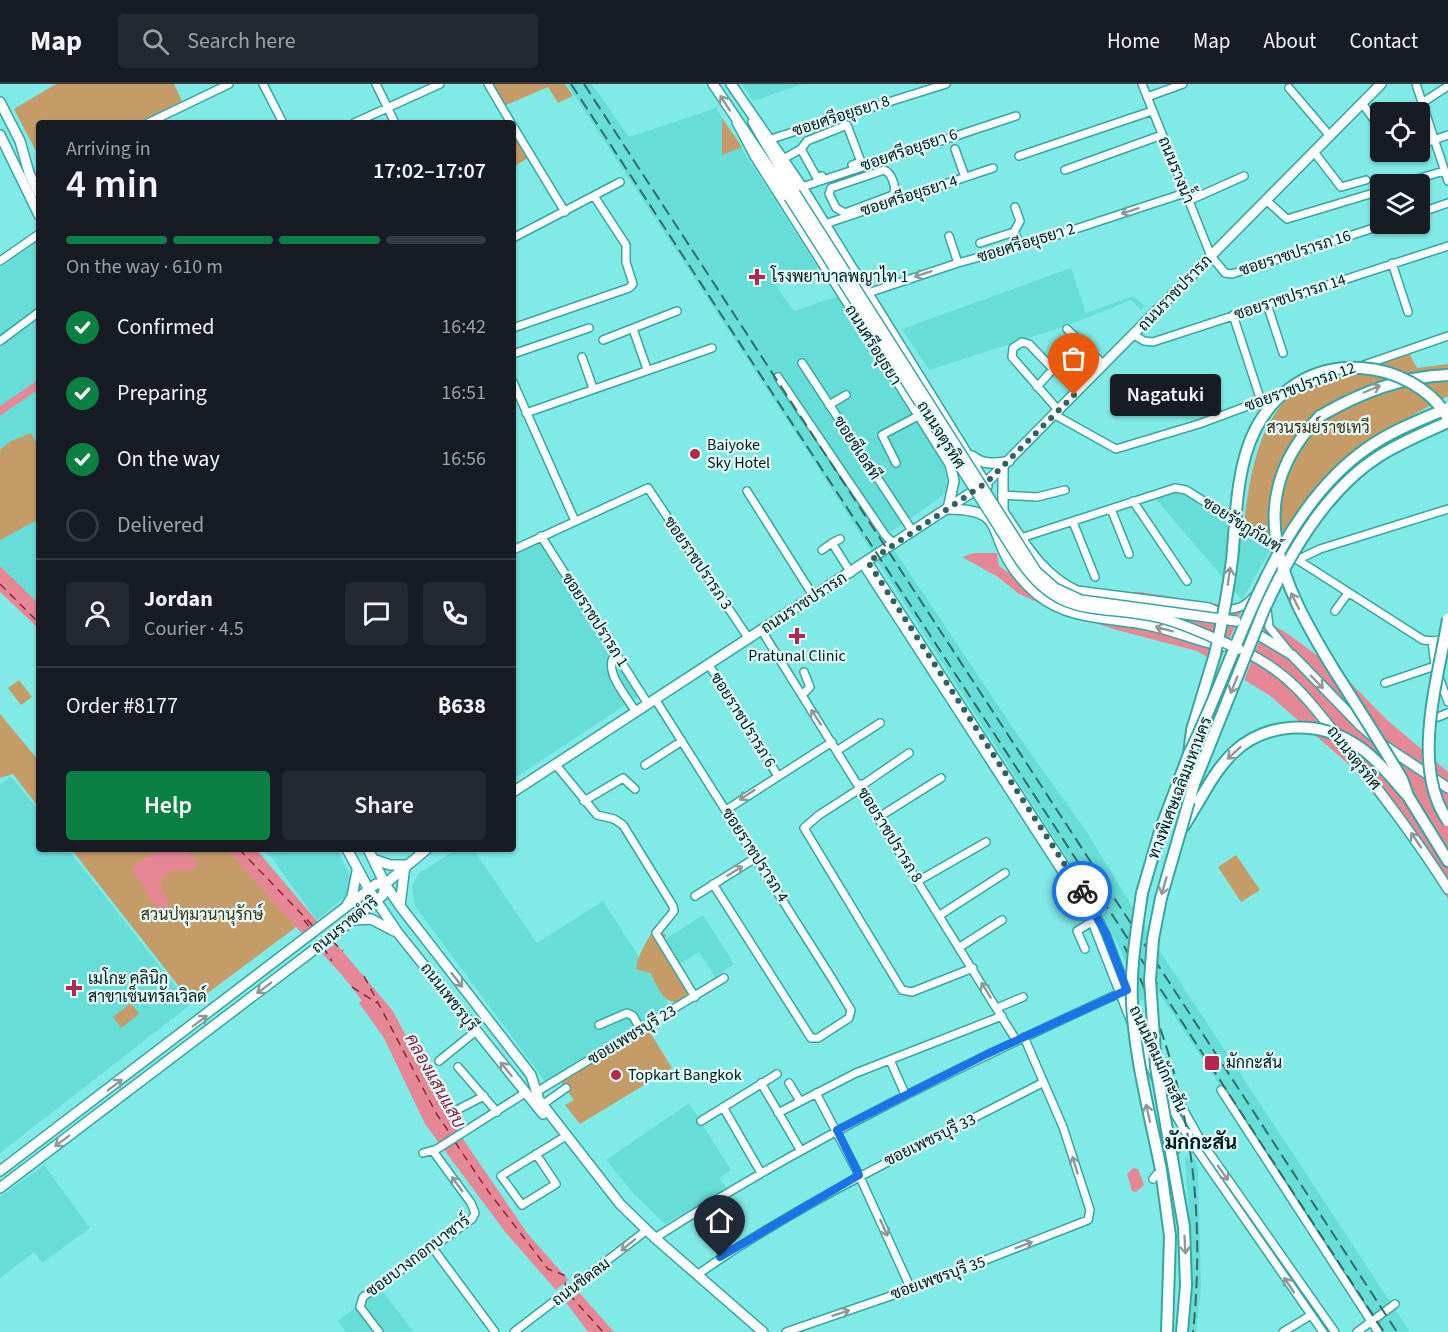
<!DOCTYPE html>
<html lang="en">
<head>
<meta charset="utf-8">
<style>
  body { margin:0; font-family:"Source Sans 3",Sarabun,sans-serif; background:#242831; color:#f1f3f6; height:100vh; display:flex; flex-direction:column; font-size:22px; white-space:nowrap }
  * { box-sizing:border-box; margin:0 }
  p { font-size:20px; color:#9ea1a6 }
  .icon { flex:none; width:33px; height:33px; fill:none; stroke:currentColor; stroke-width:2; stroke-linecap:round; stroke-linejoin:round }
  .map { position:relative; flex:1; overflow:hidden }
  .details { position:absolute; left:36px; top:36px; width:480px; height:732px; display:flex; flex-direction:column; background:#171b24; border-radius:6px; box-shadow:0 2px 4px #0004 }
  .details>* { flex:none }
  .controls { position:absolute; left:1370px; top:18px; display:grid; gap:12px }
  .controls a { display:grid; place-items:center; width:60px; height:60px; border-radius:6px; background:#171b24; box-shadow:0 2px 4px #0004; font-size:30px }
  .pin { position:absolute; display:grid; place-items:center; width:51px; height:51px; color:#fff; margin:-62px -26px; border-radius:50% 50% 50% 0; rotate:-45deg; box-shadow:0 0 6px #0007 }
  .pin .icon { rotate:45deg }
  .courier { position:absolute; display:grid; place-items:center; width:60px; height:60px; margin:-30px; border:4px solid #1a73e8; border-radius:50%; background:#fff; color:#222; box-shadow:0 2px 8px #0007 }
  .bubble { position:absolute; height:42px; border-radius:6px; background:#171b24; box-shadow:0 2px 4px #0004; font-size:20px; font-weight:600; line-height:42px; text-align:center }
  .overview em { font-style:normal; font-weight:600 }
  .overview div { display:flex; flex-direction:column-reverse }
  .overview { display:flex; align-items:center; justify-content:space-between; height:102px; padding:0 30px }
  h1 { font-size:39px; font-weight:600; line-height:45px }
  .bar { display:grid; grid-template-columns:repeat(4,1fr); gap:9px 6px; align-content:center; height:72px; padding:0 30px }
  .bar i { height:8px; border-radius:4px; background:#363941 }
  .bar .selected { background:#0b8043 }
  .bar p { grid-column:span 4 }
  .line { display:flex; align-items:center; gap:15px; padding:0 30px; border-top:2px solid #363941 }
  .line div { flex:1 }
  .round { display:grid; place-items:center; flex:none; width:63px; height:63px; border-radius:6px; background:#242831 }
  ol { padding:0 30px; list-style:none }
  li { display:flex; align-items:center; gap:18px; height:66px }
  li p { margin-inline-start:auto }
  li .icon { padding:6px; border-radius:50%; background:#0b8043; color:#fff; stroke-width:4 }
  li:last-child { color:#9ea1a6 }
  li i { width:33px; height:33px; border:3px solid #363941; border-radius:50% }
  .cta { display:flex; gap:12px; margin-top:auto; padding:12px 30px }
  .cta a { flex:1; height:69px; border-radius:6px; background:#0b8043; color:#fff; font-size:24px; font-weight:600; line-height:69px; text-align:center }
  .cta a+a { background:#242831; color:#f1f3f6 }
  header { display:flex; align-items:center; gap:36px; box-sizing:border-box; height:84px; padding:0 30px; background:#171b24; border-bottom:2px solid #363941 }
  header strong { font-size:28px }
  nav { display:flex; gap:33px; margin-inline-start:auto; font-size:21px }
  .search { width:420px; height:54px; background:#242831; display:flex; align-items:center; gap:15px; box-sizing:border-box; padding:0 21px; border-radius:6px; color:#9ea1a6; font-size:22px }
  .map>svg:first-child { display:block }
</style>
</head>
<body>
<header>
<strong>Map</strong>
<div class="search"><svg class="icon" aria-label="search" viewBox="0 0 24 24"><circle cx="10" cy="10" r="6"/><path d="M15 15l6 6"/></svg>Search here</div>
<nav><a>Home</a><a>Map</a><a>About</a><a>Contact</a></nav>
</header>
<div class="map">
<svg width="1448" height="1248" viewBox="0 0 1448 1248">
  <rect width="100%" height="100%" fill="#80ebe6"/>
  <!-- built -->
  <path fill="#67ddd8" d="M567,0H592L629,53L716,24L818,184L777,201L783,212L794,227L838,212L947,386V405L942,412L885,452L1019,653L1086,747L1161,869L1410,1248H1382L1142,883L1148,914L1140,917L1121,867L1094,816L804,362Z
    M742,0H802L753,17Z
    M39,156V297L0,324V184Z
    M1071,184L1086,229L1133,212L1145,222L1141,226L1131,216L1066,242L929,286L902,245Z
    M39,304V520L0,482V332Z
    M1181,408L1272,463L1242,516L1154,413Z
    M540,456L639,612L513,695V468Z
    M11,692L39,727V765H68L190,921L0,1069V701Z
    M265,765H337L350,792L347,811L317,836Z
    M457,765H473L537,859L603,817L672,925L547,1000L415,822L412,802L418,790Z
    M703,831L734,880L715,893L699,868L678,881L663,857Z
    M689,1019L731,1086L719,1094L727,1104L665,1140L633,1109L606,1076Z
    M1185,1073L1195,1076L1198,1084L1201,1204L1196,1248H1188L1192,1185Z
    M44,1081L90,1144L42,1179L34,1168L0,1194V1113Z
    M380,1204L414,1248H346L338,1237Z"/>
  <!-- green -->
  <path fill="#c59b68" d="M56,0H174L182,17L139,39H39V73L14,25Z
    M493,0H565L573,12L558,19L548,3L506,21Z
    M722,34L742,63L722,71Z
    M513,48L528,74L513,83Z
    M1409,269L1417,284L1448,280V312C1376,350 1318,388 1279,461L1244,440C1251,380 1261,316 1324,290C1351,280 1382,276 1409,269Z
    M31,349L39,365V435L0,456V366L11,357Z
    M19,596L32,613L21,621L8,604Z
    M0,630L39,677V724L13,690L0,694Z
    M71,765H227L296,843L193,920Z
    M1236,771L1260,806L1241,818L1218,783Z
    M653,845L666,851L664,857L689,907L684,916C664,925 658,902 650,889L636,885C638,869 647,859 653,845Z
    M131,919L139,930L121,944L113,933Z
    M648,945L672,984L580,1040L565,1021L574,1016L561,998Z"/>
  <!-- water -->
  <path fill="#e58794" d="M974,469H997L999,482L1012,491L1088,509L1140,508L1244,524L1288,550L1342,590L1386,635L1448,688V815L1416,765L1354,685L1269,611L1197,567L1113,545L1046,522L1019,510L998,493L962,473Z
    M0,482L39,520V545L0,508Z
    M156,765C171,765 191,763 198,781L193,786C178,786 170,784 160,798L169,821L160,829L131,785Z
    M227,765H256L393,927L448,1033L527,1149L614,1248H588L562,1213L506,1149L425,1040L384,954L359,919L362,917C342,888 325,873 301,848C275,822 251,793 227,765Z
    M1133,1084L1138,1085L1144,1101L1136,1108L1132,1107L1127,1090Z"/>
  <!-- pier -->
  <path fill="#80ebe6" d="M1244,521L1268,535L1243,599L1217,583Z
    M323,838L339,857L321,871L302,854Z
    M571,1194L582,1207L564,1221L553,1208Z"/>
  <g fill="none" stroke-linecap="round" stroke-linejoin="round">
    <!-- canal -->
    <path stroke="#e58794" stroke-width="8" d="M0,327L39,300"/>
    <!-- ferry -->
    <path stroke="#92233e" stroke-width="1.5" stroke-dasharray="8 6" stroke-linecap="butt" d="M0,500L39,539
      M239,765L314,843
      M304,836L310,844
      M332,857L343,867
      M323,863L332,877
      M364,892L436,1029L451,1051
      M352,903L377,919
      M455,1058L488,1107L548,1185L564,1191L566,1206
      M569,1210L603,1248"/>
    <defs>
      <path id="minor" d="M263,0L283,39
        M376,0L395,39
        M488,0L511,39
        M1142,0L1211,172L1225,189L1232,190L1386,140
        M1416,0L1448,97
        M1289,4L1330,52
        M1147,13L1183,0
        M1362,19L1380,44
        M1422,19L1448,2
        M148,39L229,0
        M354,39L440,0
        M513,42L565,128
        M771,55L946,0
        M1419,61L1448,51
        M801,65L817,94L822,92
        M955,65L965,93
        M1314,68L1341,103L1366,96
        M1019,72L1152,27
        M783,75L801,65L807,57L847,41L861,78L852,81
        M884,86C892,89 897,104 893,111L845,129L836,124L829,110L831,104Z
        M1065,86L1162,51
        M1400,100L1444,87
        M802,103L1016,32
        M1266,116L1287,135L1380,107
        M1188,117L1244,92
        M1015,123L1020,137L1014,148L1021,161
        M1419,129L1448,119
        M825,140L993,84
        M949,152L958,179
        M513,154L620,98
        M980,159L1014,148
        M0,177L39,150
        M1392,179L1408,228
        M868,209L958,179L1045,155L1185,109
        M1267,220L1283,269
        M1233,231L1261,317
        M513,244L629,204L633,200L626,178V161L594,112
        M633,245L647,285
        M1067,245L1104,281
        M1134,251L1144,257L1153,258L1448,162
        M603,256L677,227
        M0,257L39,228
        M513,270L589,244
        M582,273L593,304
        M802,279L913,448
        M1361,282L1448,252
        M778,293L885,451L894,460
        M513,298L575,437
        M1037,303L1053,285L1029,260L1022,258L1013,264L1012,273L1059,327
        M1299,303L1342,288
        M829,321L846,311
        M526,329L712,264
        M1055,331L1116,365L1199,340L1280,310
        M896,379L882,351L918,332
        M747,407L814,513
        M1002,411L1037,413L1065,406
        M1133,417L1187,497
        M1111,425L1129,470
        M1073,438L1095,493
        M541,452L648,620
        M1021,454L1175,404L1186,406L1278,464
        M840,455L832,459L851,489
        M513,466L648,404L749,555
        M822,466L832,459
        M1290,471L1423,556L1434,557L1446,554
        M1297,476L1320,465L1448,425
        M868,478L1092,823L1106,850L1130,914
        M863,481L1088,828L1131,938
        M1221,525C1235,526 1244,524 1253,513
        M1267,525L1269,543L1290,569
        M1335,527L1348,509
        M762,547L1016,956
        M1432,557L1435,582L1448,618
        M616,570C601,585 627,613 636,628
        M709,581L778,692
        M1385,599L1435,582
        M802,611L810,603L804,588
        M655,615L831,893L851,926L849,934L818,954H811L713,800
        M1438,633L1448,629
        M838,666L880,639
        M556,681L597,731L614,735L623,741L673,822L674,827L656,849L695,913
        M645,681L682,657
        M858,700H864L909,669
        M861,704L819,731L804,744L902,906L912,908L973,884
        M584,717L623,694L635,705
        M726,726L832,658
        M879,733L941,694
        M918,797L986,758
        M695,812L757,773
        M940,831L1005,789
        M960,863L1002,836
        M1085,865L1077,847L1093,837
        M997,924L1023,913
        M1135,927L1152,967
        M599,941L627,929L633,932L641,946
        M1140,959L1155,993
        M890,976L905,1010
        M439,977L476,947
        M1159,982L1201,1057L1335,1248
        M458,983L497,1028
        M761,999L801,1067
        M789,999L800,1017
        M1221,1006L1378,1248
        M538,1007L724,894
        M816,1009L859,1091L911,1205
        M1164,1011L1190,1056L1323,1248
        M542,1021L566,1004
        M723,1023L761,1089
        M451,1029L484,1012
        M778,1029L856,989L1002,932
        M701,1037L777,990
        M423,1069L437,1065L525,1009
        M536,1070L556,1100L522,1121L501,1092L566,1052
        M1153,1095L1189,1049
        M655,1154C803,1058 961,982 1122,908
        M435,1167L495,1248
        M697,1191C805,1115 925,1060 1042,999
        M379,1248L360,1223L363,1213L472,1135L475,1129L471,1119L433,1067
        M514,1248L647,1146
        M786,1248L911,1205L1088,1136L1090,1126L1063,1043L1024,953
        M1283,1248L1311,1231
        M1357,1248L1395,1220"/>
      <path id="major" d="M713,0L789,113
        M731,0L802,103L987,402
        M0,18L20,57L29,89L39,110
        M737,38L755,72L950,380L954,397L948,425
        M753,38L795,109
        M0,51L39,131
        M972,372C983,381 995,380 1009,377
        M1003,383V428
        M949,425C1001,426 989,442 1008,476C1016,490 1026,501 1038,511C1072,538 1113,533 1152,542C1176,547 1199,558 1223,562
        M1004,429C1026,461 1042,491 1077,507L1209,524L1227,533
        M1239,539L1292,571L1361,642L1382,660L1448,704
        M1243,567C1296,591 1319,630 1354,674C1387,717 1419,759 1448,805
        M513,708L986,399L1381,0
        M347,765L369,806L398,849L543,1030
        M368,765L385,800L400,822L531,991L539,1016L620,1120L655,1154L763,1248
        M373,775L390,781H405
        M385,800L427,765
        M347,821L352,813L357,787
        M400,822L405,781
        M354,836L371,835L394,847
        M0,1087L376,800H385
        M0,1104L336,849L383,811L385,800"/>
      <path id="highway" d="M1320,332C1362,308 1400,293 1448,291
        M1408,712L1448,777
        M1184,742L1199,717
        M1142,809L1161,744L1189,670L1192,646L1215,570
        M1161,1086L1170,1152L1167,1248
        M1182,1248L1186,1201"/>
    </defs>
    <!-- minor casing -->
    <use href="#minor" stroke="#35a7a3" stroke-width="10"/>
    <!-- major casing -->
    <use href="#major" stroke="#35a7a3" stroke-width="12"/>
    <!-- highway casing -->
    <use href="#highway" stroke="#35a7a3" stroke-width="14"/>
    <!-- minor -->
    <use href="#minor" stroke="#fff" stroke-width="7"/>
    <!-- major -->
    <use href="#major" stroke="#fff" stroke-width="9"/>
    <!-- highway -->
    <use href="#highway" stroke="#fff" stroke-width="10"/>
    <!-- rail -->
    <path stroke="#356c6a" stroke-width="2" stroke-dasharray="12 6" stroke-linecap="butt" d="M571,0L1384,1248
      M584,0L1397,1248
      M1124,862C1187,980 1207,1116 1193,1248"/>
    <defs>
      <path id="major-bridge" d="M795,109L1036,487L1055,504L1081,516L1236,537
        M789,113L1019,475C1061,538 1099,519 1161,534C1188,541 1213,554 1239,565"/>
      <path id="highway-bridge" d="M1320,332C1238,416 1282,501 1334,586C1357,622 1380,658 1402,695L1408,712
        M1448,535C1438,596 1410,683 1448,737
        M1215,570C1222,539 1228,508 1232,476C1238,415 1235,345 1289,305C1310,289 1334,282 1361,284C1395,286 1431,304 1448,334
        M1189,670C1238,571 1271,432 1366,365C1391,347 1420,336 1448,324
        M1199,717C1209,700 1219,682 1234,668C1266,638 1317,636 1353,659C1374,671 1390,692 1406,710
        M1142,809C1137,845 1130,882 1132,919C1135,976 1150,1030 1161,1086
        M1186,1201L1184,1143L1156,983L1150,896L1153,855L1161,814L1194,700L1263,528C1289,470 1326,405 1381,371C1402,358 1426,348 1448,338"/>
    </defs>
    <!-- major-bridge casing -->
    <use href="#major-bridge" stroke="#35a7a3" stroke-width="12" stroke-linecap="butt"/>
    <!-- highway-bridge casing -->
    <use href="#highway-bridge" stroke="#35a7a3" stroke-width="14" stroke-linecap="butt"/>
    <!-- major-bridge -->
    <use href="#major-bridge" stroke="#fff" stroke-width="9"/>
    <!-- highway-bridge -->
    <use href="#highway-bridge" stroke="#fff" stroke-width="10"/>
  </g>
  <!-- one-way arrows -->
  <defs><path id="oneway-shaft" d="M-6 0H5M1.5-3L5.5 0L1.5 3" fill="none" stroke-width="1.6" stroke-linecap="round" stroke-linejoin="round" transform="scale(1.5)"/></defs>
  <g stroke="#8e9897">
    <use href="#oneway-shaft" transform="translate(725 19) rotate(-123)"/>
    <use href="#oneway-shaft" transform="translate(1130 127) rotate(162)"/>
    <use href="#oneway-shaft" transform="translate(923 190) rotate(162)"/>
    <use href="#oneway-shaft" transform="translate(1372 305) rotate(-23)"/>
    <use href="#oneway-shaft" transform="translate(1229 492) rotate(-82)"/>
    <use href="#oneway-shaft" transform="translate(1295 517) rotate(-116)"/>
    <use href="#oneway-shaft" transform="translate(1164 545) rotate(-165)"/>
    <use href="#oneway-shaft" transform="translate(1317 598) rotate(46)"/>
    <use href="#oneway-shaft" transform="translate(1234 601) rotate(112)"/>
    <use href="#oneway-shaft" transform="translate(816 633) rotate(-123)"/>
    <use href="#oneway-shaft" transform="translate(1234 669) rotate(137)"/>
    <use href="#oneway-shaft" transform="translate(747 711) rotate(147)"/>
    <use href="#oneway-shaft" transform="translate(1416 756) rotate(-124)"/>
    <use href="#oneway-shaft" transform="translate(735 787) rotate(-32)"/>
    <use href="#oneway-shaft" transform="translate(1164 802) rotate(106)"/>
    <use href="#oneway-shaft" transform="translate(457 896) rotate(52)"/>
    <use href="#oneway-shaft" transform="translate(264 904) rotate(143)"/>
    <use href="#oneway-shaft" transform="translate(986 906) rotate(-121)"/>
    <use href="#oneway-shaft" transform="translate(200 937) rotate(-37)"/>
    <use href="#oneway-shaft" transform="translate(506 985) rotate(-129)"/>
    <use href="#oneway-shaft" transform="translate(115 1001) rotate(-37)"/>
    <use href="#oneway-shaft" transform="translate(1148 1029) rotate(-103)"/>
    <use href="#oneway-shaft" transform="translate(62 1057) rotate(143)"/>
    <use href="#oneway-shaft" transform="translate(1075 1081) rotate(-107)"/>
    <use href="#oneway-shaft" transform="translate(1223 1089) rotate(55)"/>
    <use href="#oneway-shaft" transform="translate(457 1100) rotate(-126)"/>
    <use href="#oneway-shaft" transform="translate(884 1144) rotate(66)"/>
    <use href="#oneway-shaft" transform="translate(628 1161) rotate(141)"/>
    <use href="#oneway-shaft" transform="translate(1024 1161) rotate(-21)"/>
    <use href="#oneway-shaft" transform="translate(1185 1161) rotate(87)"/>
    <use href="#oneway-shaft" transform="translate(1289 1201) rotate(-124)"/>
    <use href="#oneway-shaft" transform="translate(841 1229) rotate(-19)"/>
  </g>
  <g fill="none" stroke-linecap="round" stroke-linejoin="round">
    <!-- done -->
    <path stroke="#2f6260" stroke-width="6" stroke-dasharray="0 10.8" d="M1074,311L986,399L868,478L1082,807"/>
    <!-- route -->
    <path stroke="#1a73e8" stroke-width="8" d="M720,1173L859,1091L837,1046L987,970L1127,906L1106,850L1082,807"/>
  </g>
  <!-- markers -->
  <g fill="#b7264c" stroke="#e1fefc" stroke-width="2">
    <path d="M754 184h6v6h6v6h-6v6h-6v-6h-6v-6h6z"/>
    <circle cx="695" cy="370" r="6"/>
    <path d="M794 543h6v6h6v6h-6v6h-6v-6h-6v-6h6z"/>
    <path d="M71 895h6v6h6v6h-6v6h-6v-6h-6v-6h6z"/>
    <rect x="1204" y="971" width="16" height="16" rx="3"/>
    <circle cx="616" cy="991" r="6"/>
  </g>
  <g text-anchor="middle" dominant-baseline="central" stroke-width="4.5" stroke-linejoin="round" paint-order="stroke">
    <!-- street labels -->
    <g font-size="16" fill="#031918" stroke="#e1fefc">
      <text transform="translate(841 32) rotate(-18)">ซอยศรีอยุธยา 8</text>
      <text transform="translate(909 66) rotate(-19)">ซอยศรีอยุธยา 6</text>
      <text transform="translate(1176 86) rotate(68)">ถนนรางน้ำ</text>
      <text transform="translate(909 112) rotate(-18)">ซอยศรีอยุธยา 4</text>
      <text transform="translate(1026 159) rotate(-17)">ซอยศรีอยุธยา 2</text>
      <text transform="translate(1295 169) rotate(-18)">ซอยราชปรารภ 16</text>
      <text transform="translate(1175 209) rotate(-46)">ถนนราชปรารภ</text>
      <text transform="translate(1290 213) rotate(-18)">ซอยราชปรารภ 14</text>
      <text transform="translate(873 261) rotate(58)">ถนนศรีอยุธยา</text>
      <text transform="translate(1300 303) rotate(-20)">ซอยราชปรารภ 12</text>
      <text transform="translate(941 351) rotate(58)">ถนนจตุรทิศ</text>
      <text transform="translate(857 364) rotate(57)">ซอยซีเอสที</text>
      <text transform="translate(1242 441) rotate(32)">ซอยรัชฎภัณฑ์</text>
      <text transform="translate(698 479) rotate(56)">ซอยราชปรารภ 3</text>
      <text transform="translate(804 519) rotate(-33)">ถนนราชปรารภ</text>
      <text transform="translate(595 536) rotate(57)">ซอยราชปรารภ 1</text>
      <text transform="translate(743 636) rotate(58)">ซอยราชปรารภ 6</text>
      <text transform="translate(1354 674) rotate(52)">ถนนจตุรทิศ</text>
      <text transform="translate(1180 704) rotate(-69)">ทางพิเศษเฉลิมมหานคร</text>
      <text transform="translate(890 751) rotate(58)">ซอยราชปรารภ 8</text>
      <text transform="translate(755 771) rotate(57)">ซอยราชปรารภ 4</text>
      <text transform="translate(345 841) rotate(-39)">ถนนราชดำริ</text>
      <text transform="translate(449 913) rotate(52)">ถนนเพชรบุรี</text>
      <text transform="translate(632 951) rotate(-31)">ซอยเพชรบุรี 23</text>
      <text transform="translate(1158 975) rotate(65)">ถนนนิคมมักกะสัน</text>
      <text transform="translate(930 1056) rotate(-26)">ซอยเพชรบุรี 33</text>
      <text transform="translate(418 1172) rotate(-37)">ซอยบางกอกบาซาร์</text>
      <text transform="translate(938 1194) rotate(-20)">ซอยเพชรบุรี 35</text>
      <text transform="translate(581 1198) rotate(-37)">ถนนชิดลม</text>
    </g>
    <!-- poi labels -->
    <g font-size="16" fill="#031918" stroke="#e1fefc" text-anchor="start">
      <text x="771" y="193">โรงพยาบาลพญาไท 1</text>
      <text x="707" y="361">Baiyoke<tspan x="707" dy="18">Sky Hotel</tspan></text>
      <text x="797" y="572" text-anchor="middle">Pratunal Clinic</text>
      <text x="88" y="895">เมโกะ คลินิก<tspan x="88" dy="18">สาขาเซ็นทรัลเวิลด์</tspan></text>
      <text x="1226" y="979">มักกะสัน</text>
      <text x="628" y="991">Topkart Bangkok</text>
    </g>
    <!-- park labels -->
    <g font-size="16" fill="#462e0d" stroke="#e1fefc">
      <text x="1318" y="344">สวนรมย์ราชเทวี</text>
      <text x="202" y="831">สวนปทุมวนานุรักษ์</text>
    </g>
    <!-- water labels -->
    <g font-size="18" font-style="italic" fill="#92233e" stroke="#e1fefc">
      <text transform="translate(435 997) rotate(61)">คลองแสนแสบ</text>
    </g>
    <!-- quarter labels -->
    <g font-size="20" font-weight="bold" fill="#031918" stroke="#e1fefc">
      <text x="1201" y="1059">มักกะสัน</text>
    </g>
  </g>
</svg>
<div class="controls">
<a><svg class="icon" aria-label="locate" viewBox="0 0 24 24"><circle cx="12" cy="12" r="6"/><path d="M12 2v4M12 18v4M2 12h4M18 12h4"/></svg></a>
<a><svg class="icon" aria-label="layers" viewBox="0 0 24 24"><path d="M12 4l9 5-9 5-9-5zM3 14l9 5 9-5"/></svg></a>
</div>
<div class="pin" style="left:1074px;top:311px;background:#ea580c"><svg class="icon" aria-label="bag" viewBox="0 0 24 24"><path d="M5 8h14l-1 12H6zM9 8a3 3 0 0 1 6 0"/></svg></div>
<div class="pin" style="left:720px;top:1173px;background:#1f2937"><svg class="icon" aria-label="home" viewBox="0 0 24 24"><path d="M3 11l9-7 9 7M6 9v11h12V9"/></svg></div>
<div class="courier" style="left:1082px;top:807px"><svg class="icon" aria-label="bike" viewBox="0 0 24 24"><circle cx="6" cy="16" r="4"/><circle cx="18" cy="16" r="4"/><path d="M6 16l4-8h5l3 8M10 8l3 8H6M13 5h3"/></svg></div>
<div class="bubble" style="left:1110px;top:290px;width:111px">Nagatuki</div>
<section class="details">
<div class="overview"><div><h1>4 min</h1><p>Arriving in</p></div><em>17:02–17:07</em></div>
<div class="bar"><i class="selected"></i><i class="selected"></i><i class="selected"></i><i></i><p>On the way · 610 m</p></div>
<ol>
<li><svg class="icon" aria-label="check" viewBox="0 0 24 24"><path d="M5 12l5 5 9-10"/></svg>Confirmed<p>16:42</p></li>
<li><svg class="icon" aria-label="check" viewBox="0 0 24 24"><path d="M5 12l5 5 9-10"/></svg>Preparing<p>16:51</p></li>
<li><svg class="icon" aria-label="check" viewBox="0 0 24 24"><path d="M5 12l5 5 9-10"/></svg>On the way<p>16:56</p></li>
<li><i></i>Delivered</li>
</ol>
<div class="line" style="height:108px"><a class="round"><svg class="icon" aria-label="person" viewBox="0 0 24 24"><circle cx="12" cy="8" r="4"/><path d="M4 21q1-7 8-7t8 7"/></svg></a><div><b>Jordan</b><p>Courier · 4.5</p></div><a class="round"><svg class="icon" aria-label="chat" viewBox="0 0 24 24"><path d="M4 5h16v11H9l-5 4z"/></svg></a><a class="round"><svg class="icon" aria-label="phone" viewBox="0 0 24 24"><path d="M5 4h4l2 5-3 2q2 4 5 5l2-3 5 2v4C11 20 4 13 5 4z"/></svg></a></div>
<div class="line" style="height:78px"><div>Order #8177</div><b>฿638</b></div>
<div class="cta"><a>Help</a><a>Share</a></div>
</section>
</div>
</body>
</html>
